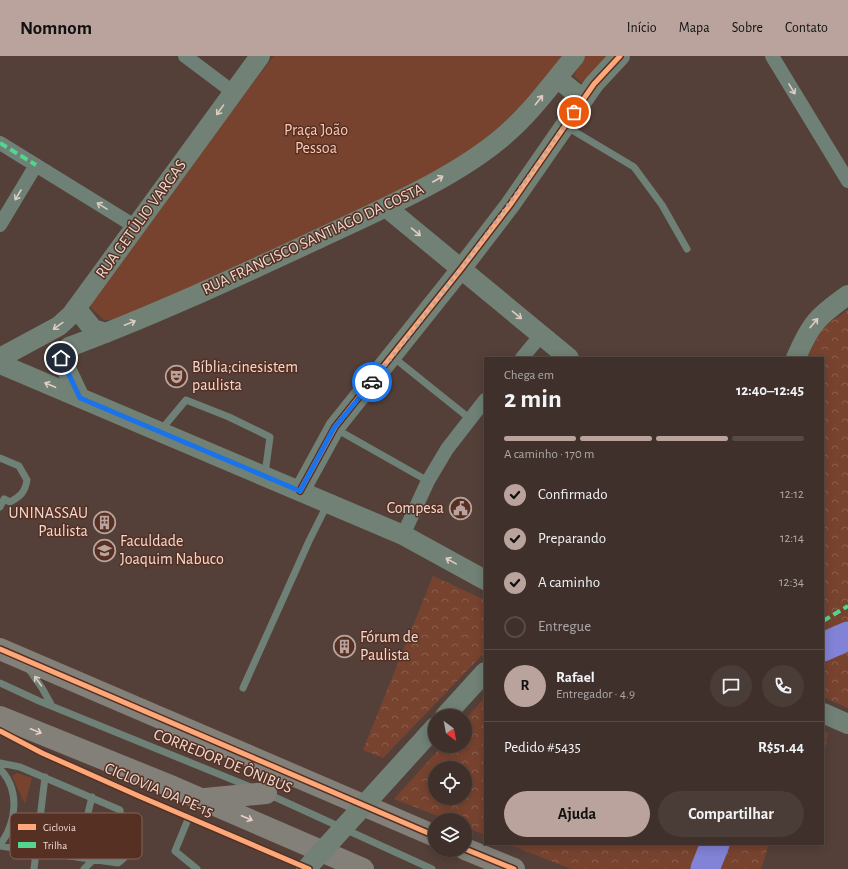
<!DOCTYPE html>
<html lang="pt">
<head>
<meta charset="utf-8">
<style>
  body { margin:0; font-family:"Alegreya Sans",sans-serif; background:#4a3c37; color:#f1f3f6; height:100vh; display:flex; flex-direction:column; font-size:15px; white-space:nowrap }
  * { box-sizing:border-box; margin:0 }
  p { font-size:13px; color:#ada9a9 }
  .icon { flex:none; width:22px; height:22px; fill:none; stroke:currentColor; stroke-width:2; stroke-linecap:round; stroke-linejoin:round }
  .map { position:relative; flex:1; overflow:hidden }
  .drawer { position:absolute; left:484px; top:301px; width:340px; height:488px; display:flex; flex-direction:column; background:#3f302b; border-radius:0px; box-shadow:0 2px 10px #0003,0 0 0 1px #584b47 }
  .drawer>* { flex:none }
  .needle { width:26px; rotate:148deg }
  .tools { position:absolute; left:428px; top:653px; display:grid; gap:8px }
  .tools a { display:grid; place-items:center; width:44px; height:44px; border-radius:50%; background:#3f302b; box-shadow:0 2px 10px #0003,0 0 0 1px #584b47; font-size:20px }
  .pin { position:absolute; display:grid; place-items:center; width:34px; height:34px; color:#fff; margin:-17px; border:2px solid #fff; border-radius:50%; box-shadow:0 1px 4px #0007 }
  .courier { position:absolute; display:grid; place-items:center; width:40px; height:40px; margin:-20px; border:3px solid #1a73e8; border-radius:50%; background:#fff; color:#222; box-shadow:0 1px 5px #0007 }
  .headline em { font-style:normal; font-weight:700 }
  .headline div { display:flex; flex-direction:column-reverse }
  .headline { display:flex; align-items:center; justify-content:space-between; height:68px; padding:0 20px }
  h1 { font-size:26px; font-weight:700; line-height:30px }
  .bar { display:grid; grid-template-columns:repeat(4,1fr); gap:6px 4px; align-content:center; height:48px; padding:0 20px }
  .bar i { height:5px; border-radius:3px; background:#584b47 }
  .bar .selected { background:#baa39c }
  .bar p { grid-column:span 4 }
  .line { display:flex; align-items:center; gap:10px; padding:0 20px; border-top:1px solid #584b47 }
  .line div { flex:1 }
  .round { display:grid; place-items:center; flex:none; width:42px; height:42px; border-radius:21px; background:#4a3c37 }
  ol { padding:0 20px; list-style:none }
  li { display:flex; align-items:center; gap:12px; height:44px }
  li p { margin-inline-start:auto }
  li .icon { padding:4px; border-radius:50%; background:#baa39c; color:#111; stroke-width:4 }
  li:last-child { color:#ada9a9 }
  li i { width:22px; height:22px; border:2px solid #584b47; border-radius:50% }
  .action { display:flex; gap:8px; margin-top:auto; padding:8px 20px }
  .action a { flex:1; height:46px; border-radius:24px; background:#baa39c; color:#111; font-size:16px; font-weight:700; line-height:46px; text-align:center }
  .action a+a { background:#4a3c37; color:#f1f3f6 }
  header { display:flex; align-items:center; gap:24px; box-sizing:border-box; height:56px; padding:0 20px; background:#baa39c; color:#111 }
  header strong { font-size:19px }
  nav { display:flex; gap:22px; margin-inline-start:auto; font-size:14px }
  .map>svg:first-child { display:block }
</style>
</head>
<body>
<header>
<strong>Nomnom</strong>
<nav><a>Início</a><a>Mapa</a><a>Sobre</a><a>Contato</a></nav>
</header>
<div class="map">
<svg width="848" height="813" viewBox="0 0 848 813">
  <defs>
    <pattern id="forest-crowns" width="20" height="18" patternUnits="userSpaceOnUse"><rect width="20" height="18" fill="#77432f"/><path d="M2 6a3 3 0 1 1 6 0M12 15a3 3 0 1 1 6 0" fill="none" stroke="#8b5e4c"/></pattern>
  </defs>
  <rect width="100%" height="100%" fill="#544039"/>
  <!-- forest -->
  <path fill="url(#forest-crowns)" fill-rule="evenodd" d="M848,254V652L823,641V302H807L823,271Z
    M433,520L485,544V596L383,702L363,694Z
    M485,641V779L465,771V764H448L394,743L442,690H465V664ZM435,712H465V742H435Z
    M823,675L828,677L823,706Z
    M508,788H769L761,813H571Z"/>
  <!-- park -->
  <path fill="#77432f" d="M274,0H575L483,88L383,145L120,263L104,264L91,252V239Z
    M586,0H614L583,28L574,20L578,10Z
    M17,717L32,722L25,748L12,720Z"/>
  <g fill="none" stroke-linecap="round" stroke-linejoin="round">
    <!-- river -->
    <path stroke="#8282d6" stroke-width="29" d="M823,591L848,580
      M705,813L715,788"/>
    <!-- lane -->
    <path stroke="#6f8176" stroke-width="7" d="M567,71L634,111L662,149L687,193
      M393,301L469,362
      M336,373L428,425
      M161,374L186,344L229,361L270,381L265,418
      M0,402L19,410L27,424C25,436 21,440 10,446L4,443L0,451
      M28,612L42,632L52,650
      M0,627L39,645L253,732
      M243,632L309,485L327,449
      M0,707L20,711L120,754L124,802L118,807L0,790
      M0,713C21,735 16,767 0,789
      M268,738L432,813
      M189,761L175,795L197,813
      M77,801L92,741
      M34,813L45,721
      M84,813L93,804"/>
    <!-- street -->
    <path stroke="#6f8176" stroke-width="14" d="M185,0L233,36
      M772,0L848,125
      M0,87L136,171
      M0,169L36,109
      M522,302L541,279
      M403,479L428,425L447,393L485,344"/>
    <!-- secondary -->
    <path stroke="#718175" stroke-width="20" d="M557,22L583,43
      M386,151L569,302
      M76,252L93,273L106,277
      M0,302L59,270L72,258L260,0
      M796,302C811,267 817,261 848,239
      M0,308L403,479L485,524
      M80,342L61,302L69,291C153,260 234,222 316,184C377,155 454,123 505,79C532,56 552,27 575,0
      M300,435L335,371L461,213L510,149L594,28L620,0
      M823,657L848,668
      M445,660L485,616"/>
    <!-- highway -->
    <path stroke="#828079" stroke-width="22" d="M0,593L435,780
      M0,661L173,731L363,813
      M205,743L266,737
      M465,793L514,813"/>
    <!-- secondary-bridge -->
    <path stroke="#718175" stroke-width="20" d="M306,813L435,671"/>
    <!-- quiet -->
    <path stroke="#53d58f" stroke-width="4" stroke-dasharray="8 4" stroke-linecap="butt" d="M0,87L36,109
      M823,565L848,550"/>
    <defs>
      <path id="cycleway" d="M300,435L335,371L461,213L510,149L594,28L620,0
        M0,593L435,780
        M0,675L42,697L141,741L309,813
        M465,793L514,813"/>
    </defs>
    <!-- cycleway casing -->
    <use href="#cycleway" stroke="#553023" stroke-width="8"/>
    <!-- cycleway -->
    <use href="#cycleway" stroke="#fea87a" stroke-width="5"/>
  </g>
  <!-- one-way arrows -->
  <defs><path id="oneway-shaft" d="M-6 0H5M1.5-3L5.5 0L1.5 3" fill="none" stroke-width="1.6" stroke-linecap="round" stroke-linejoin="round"/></defs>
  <g stroke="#deccc3">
    <use href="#oneway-shaft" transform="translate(792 33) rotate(59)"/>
    <use href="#oneway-shaft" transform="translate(539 44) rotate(-52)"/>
    <use href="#oneway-shaft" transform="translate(220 54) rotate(126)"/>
    <use href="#oneway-shaft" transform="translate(438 123) rotate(-30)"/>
    <use href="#oneway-shaft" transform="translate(18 139) rotate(121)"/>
    <use href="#oneway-shaft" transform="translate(102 150) rotate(-148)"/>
    <use href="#oneway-shaft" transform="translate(416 176) rotate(40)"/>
    <use href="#oneway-shaft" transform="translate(517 259) rotate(39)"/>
    <use href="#oneway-shaft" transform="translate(130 267) rotate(-22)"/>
    <use href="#oneway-shaft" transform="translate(814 267) rotate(-50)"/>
    <use href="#oneway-shaft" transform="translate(58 270) rotate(144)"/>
    <use href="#oneway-shaft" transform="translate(50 329) rotate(-157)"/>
    <use href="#oneway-shaft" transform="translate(451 505) rotate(-151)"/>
    <use href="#oneway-shaft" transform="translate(38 625) rotate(-125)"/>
  </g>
  <g stroke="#e6d0c8">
    <use href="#oneway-shaft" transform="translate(36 675) rotate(22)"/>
    <use href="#oneway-shaft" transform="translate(247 762) rotate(23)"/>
  </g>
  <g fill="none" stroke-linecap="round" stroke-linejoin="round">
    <!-- done -->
    <path stroke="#baa39c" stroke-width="4" stroke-dasharray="0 7.2" d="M372,326C443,238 510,149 574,56"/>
    <!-- route -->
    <path stroke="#1a73e8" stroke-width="5" d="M61,302L80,342L300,435L334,372L372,326"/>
  </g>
  <!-- icons -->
  <defs>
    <symbol id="theatre-ring" viewBox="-11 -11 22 22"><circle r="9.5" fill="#553023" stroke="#baa39c" stroke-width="1.5"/><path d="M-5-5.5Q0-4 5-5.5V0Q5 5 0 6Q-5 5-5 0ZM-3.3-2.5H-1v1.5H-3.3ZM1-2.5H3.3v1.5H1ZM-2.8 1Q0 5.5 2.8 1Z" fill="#baa39c"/></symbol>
    <symbol id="civic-ring" viewBox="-11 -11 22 22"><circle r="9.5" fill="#553023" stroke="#baa39c" stroke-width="1.5"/><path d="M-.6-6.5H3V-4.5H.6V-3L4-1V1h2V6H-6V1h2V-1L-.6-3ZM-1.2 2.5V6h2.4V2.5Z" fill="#baa39c"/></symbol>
    <symbol id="building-ring" viewBox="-11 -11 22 22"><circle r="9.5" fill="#553023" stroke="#baa39c" stroke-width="1.5"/><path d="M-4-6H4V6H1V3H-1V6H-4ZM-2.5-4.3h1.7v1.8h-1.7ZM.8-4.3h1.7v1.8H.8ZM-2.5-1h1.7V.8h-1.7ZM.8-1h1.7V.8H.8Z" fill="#baa39c"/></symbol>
    <symbol id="university-ring" viewBox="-11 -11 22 22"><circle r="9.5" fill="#553023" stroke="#baa39c" stroke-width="1.5"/><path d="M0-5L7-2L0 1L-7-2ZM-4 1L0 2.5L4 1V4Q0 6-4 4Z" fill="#baa39c"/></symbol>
  </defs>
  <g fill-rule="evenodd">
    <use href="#theatre-ring" x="164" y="308" width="25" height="25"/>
    <use href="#civic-ring" x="448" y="440" width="25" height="25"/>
    <use href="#building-ring" x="92" y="454" width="25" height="25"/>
    <use href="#university-ring" x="92" y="482" width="25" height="25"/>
    <use href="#building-ring" x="332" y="578" width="25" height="25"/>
  </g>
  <g text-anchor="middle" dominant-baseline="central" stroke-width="3" stroke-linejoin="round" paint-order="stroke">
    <!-- park labels -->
    <g font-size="16" fill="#fdc7b3" stroke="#553023">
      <text x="316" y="74">Praça João<tspan x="316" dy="18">Pessoa</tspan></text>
    </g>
    <!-- street labels -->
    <g font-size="16" fill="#f1d9d1" stroke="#553023">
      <text transform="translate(141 163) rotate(-54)">RUA GETÚLIO VARGAS</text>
      <text transform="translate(313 183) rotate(-25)">RUA FRANCISCO SANTIAGO DA COSTA</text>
      <text transform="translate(223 705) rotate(22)">CORREDOR DE ÔNIBUS</text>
      <text transform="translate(159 734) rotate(23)">CICLOVIA DA PE-15</text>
    </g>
    <!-- poi labels -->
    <g font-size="16" fill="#f1d9d1" stroke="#553023" text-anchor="start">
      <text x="192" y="311">Bíblia;cinesistem<tspan x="192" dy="18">paulista</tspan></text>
      <text x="444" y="452" text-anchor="end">Compesa</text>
      <text x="88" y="457" text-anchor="end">UNINASSAU<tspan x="88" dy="18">Paulista</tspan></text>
      <text x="120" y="485">Faculdade<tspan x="120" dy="18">Joaquim Nabuco</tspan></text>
      <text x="360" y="581">Fórum de<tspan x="360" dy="18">Paulista</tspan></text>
    </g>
  </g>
  <!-- legend -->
  <rect x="10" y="757" width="132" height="46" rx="6" fill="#553023" stroke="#846357" stroke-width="1"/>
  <rect x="18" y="768" width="18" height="6" fill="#fea87a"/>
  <rect x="18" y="786" width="18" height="6" fill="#53d58f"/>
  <g font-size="11" fill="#f1d9d1">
    <text x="43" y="775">Ciclovia</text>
    <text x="43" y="793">Trilha</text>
  </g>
</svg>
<div class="tools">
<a><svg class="needle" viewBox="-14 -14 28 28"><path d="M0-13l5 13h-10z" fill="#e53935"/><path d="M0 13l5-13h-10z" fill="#ada9a9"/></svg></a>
<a><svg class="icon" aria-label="locate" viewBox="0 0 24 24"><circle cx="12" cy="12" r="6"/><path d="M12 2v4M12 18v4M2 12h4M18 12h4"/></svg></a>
<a><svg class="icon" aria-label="layers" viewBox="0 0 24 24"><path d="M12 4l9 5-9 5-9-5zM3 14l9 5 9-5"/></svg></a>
</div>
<div class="pin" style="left:574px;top:56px;background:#ea580c"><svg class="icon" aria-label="bag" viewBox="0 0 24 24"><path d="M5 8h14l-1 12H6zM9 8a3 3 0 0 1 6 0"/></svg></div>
<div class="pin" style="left:61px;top:302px;background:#1f2937"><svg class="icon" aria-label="home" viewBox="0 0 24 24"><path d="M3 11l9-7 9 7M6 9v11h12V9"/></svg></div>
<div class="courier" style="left:372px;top:326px"><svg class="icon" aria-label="car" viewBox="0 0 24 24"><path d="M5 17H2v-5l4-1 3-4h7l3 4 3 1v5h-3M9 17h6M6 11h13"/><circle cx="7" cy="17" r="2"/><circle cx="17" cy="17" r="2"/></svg></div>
<section class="drawer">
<div class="headline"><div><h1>2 min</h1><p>Chega em</p></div><em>12:40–12:45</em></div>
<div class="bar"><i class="selected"></i><i class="selected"></i><i class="selected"></i><i></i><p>A caminho · 170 m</p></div>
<ol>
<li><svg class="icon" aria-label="check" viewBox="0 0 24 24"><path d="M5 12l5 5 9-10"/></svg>Confirmado<p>12:12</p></li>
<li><svg class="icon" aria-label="check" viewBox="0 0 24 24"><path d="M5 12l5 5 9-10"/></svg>Preparando<p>12:14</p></li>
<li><svg class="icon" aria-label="check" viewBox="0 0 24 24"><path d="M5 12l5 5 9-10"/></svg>A caminho<p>12:34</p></li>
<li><i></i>Entregue</li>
</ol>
<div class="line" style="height:72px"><b class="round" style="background:#baa39c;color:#111">R</b><div><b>Rafael</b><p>Entregador · 4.9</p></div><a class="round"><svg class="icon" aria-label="chat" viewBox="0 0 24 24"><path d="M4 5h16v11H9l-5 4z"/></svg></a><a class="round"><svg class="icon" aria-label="phone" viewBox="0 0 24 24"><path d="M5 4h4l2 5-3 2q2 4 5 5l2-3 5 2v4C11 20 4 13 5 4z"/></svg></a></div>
<div class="line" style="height:52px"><div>Pedido #5435</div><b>R$51.44</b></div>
<div class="action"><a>Ajuda</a><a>Compartilhar</a></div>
</section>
</div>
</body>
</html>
